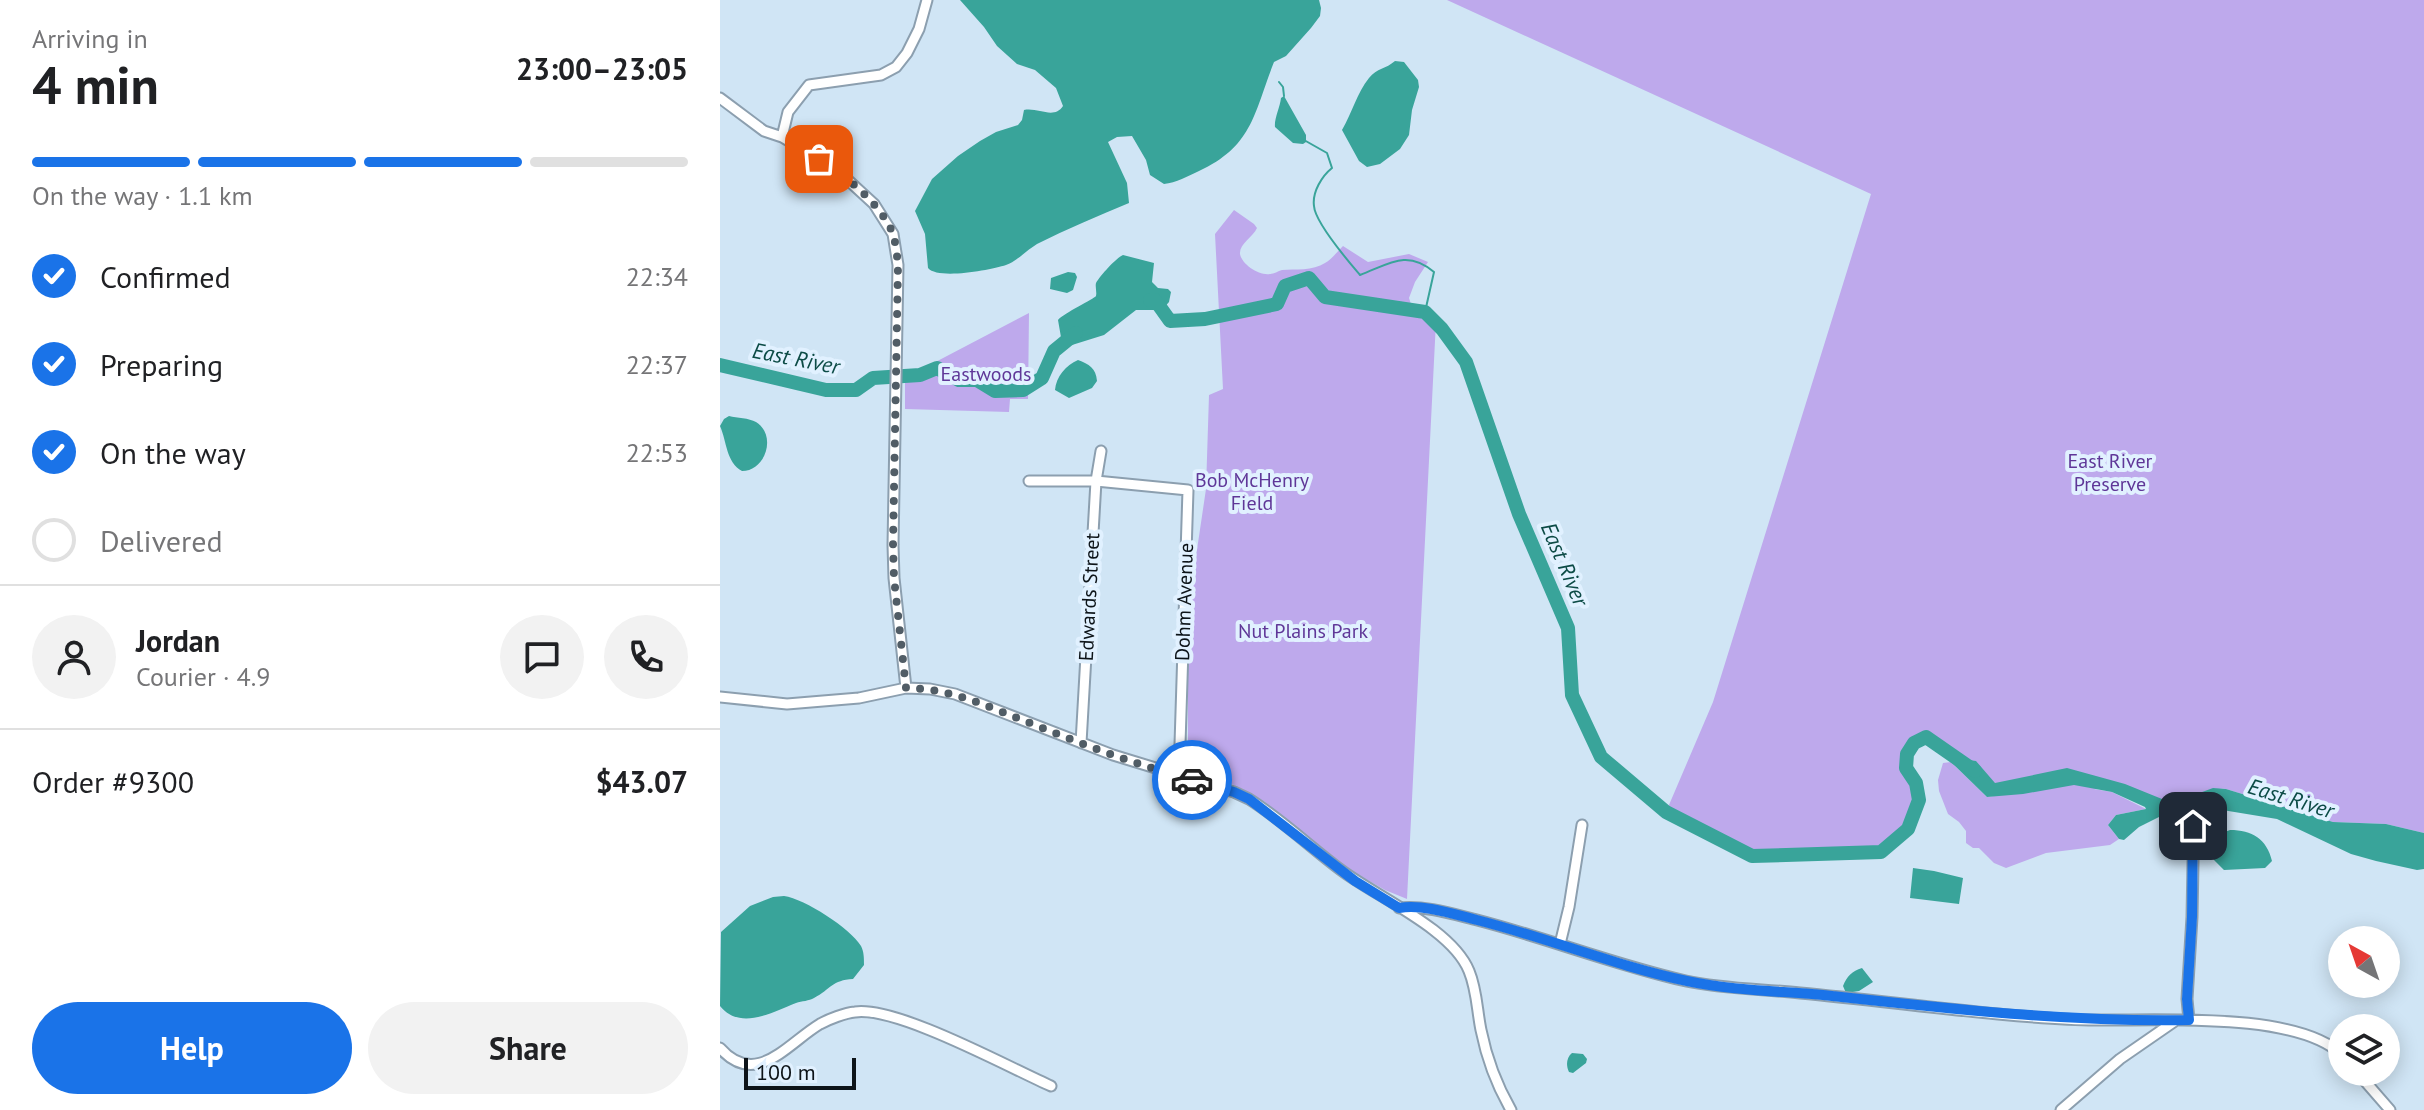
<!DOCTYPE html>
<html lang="en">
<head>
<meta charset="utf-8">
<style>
  body { margin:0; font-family:"PT Sans",sans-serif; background:#f2f2f2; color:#202124; height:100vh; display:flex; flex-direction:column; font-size:30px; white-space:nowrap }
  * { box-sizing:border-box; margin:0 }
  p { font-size:26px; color:#757577 }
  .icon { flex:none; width:44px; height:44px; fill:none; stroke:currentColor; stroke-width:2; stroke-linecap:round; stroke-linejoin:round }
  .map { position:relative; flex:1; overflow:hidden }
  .panel { display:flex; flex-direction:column; background:#fff; width:720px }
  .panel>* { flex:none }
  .needle { width:52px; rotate:320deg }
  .controls { position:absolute; left:1608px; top:926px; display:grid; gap:16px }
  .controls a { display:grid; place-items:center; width:72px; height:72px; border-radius:50%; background:#fff; box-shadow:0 4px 20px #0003; font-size:40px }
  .scale { position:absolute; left:24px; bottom:20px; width:112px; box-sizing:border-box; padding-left:8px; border:4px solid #0d1419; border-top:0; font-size:22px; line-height:28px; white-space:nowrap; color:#0d1419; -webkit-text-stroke:6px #e1f1ff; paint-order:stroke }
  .pin { position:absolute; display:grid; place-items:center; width:68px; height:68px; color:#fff; margin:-34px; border-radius:16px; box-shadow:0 4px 12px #0006 }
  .courier { position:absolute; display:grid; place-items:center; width:80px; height:80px; margin:-40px; border:6px solid #1a73e8; border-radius:50%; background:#fff; color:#222; box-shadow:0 2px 10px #0007 }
  .headline em { font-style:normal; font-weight:700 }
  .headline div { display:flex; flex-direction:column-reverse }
  .headline { display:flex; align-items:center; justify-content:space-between; height:136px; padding:0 32px }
  h1 { font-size:52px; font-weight:700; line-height:60px }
  .bar { display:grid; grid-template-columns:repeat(4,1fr); gap:12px 8px; align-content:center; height:96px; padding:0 32px }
  .bar i { height:10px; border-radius:6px; background:#e0e0e0 }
  .bar .on { background:#1a73e8 }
  .bar p { grid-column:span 4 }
  .line { display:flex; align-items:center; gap:20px; padding:0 32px; border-top:2px solid #e0e0e0 }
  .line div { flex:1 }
  .round { display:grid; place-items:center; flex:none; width:84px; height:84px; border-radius:42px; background:#f2f2f2 }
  ol { padding:0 32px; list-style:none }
  li { display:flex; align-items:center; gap:24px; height:88px }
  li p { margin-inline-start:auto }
  li .icon { padding:8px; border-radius:50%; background:#1a73e8; color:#fff; stroke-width:4 }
  li:last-child { color:#757577 }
  li i { width:44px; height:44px; border:4px solid #e0e0e0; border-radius:50% }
  .button { display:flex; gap:16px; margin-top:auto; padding:16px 32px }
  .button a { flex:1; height:92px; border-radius:48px; background:#1a73e8; color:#fff; font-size:32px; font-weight:700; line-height:92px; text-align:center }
  .button a+a { background:#f2f2f2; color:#202124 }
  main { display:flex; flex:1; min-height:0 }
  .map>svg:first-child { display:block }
</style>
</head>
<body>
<main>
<section class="panel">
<div class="headline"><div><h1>4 min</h1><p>Arriving in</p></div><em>23:00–23:05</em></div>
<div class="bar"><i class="on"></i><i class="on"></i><i class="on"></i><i></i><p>On the way · 1.1 km</p></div>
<ol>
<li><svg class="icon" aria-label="check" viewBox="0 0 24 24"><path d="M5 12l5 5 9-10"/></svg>Confirmed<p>22:34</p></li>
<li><svg class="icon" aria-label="check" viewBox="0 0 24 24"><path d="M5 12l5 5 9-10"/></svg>Preparing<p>22:37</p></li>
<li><svg class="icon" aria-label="check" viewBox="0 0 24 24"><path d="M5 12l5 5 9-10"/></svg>On the way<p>22:53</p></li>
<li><i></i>Delivered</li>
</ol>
<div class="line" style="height:144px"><a class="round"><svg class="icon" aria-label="person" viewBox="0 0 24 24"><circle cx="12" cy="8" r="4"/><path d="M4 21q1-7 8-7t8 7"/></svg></a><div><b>Jordan</b><p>Courier · 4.9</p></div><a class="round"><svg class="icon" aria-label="chat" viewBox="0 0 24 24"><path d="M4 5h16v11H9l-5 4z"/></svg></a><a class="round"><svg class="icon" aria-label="phone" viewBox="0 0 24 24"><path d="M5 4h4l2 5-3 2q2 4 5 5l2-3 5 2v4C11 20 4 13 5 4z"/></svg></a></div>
<div class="line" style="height:104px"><div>Order #9300</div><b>$43.07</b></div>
<div class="button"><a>Help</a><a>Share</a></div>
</section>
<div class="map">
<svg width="1704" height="1110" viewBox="0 0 1704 1110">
  <rect width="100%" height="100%" fill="#d0e5f5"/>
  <!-- green -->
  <path fill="#bea9ec" d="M727,0H1704V833L1666,824L1613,822L1506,789C1493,788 1485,792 1473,795C1459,798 1446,797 1434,805L1397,789H1374L1392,792L1426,809L1396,815L1388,825L1399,839L1390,845L1326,853L1286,868L1274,863L1259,848H1253L1246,843V831L1239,822L1228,814L1219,791L1218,780L1223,763L1231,762L1267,797L1350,785L1273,788L1250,774L1241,759L1206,737L1194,743L1187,754L1186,768L1196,783L1199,800L1188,829L1161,852L1032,856L946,812L993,702L1151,194Z
    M514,210L534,224L537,228C533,237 519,244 520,254C522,265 540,276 550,274C554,274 558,271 562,270C575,269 593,271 605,263C612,259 618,251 623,246L648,262L689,254L708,262L695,282L689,298L692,307L716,321L687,899L665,890L607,857L545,802L508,782L468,768V665L466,624L486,489L489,395L503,389L495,234Z
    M309,313L308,399H290L289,412L185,409V378Z"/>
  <!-- water -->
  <path fill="#39a49a" d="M240,0H599L601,8L600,16L591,28L566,56L554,62C534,113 533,146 479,171C468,176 456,183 444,184L430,175L426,160L412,136L397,137L388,142L407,183L409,203C378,216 347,229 317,244C307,250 297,261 286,265C270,270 218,280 208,268L205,234L195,211L212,179L238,156L260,141L276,132L298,125L302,120L304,110C318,107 334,120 343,106L336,88L315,70L297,64L277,46L264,27Z
    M675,61L684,62L698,80L699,87L692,110L689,135L680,149L660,164L647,167L639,161L622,130C632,113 637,93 649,78C657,68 666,69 675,61Z
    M564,96L586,135V142L583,144L573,143L555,127C554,119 560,107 561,98Z
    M403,255L434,263L432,282L438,288L448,289L451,292L449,302L442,310H416L384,335L352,345L342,343L338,320C344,313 374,299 376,296C377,292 375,287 376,283C380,276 396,258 403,255Z
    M348,272L355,273L357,277L353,290L347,293L330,289L331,278Z
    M358,360C369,364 376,368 377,381L372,388L349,398L335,390C336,377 346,365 358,360Z
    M9,416C17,418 29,418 36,422C57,435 46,471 22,471C6,462 7,442 0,426L4,419Z
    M1241,759L1256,761L1275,783L1347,768L1405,784L1442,799L1474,795L1493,788L1506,789L1613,822L1666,824L1704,833V869L1697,870L1656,861L1631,854L1557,819L1478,806L1441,816L1419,827L1404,840L1399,839L1388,825L1396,815L1426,809L1425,807L1392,792L1354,785L1303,794L1267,797L1231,762Z
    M1510,830C1532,830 1547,839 1552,861L1545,868L1504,870L1494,860L1486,842L1492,837Z
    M1193,868L1214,871L1243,878L1239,904L1190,898Z
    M64,896C85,899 130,928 141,946C144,952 144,958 144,965L133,979C112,980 111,989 94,998C89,1001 82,1001 76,1003C53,1012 20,1031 0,1006L1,932L30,906L53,897Z
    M1142,968L1153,982L1139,991L1126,993L1123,986C1127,976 1132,971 1142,968Z
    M852,1053L863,1054L867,1059L866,1063L853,1073L849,1072C846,1066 846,1058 852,1053Z"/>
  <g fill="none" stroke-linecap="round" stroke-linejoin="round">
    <!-- stream -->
    <path stroke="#39a49a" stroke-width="2" d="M559,82L563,87L564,96
      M584,140L607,153L612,168C602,176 592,192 594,206C595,223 629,262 640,275C669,264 687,249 714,272L705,312"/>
    <!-- river -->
    <path stroke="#39a49a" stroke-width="14" d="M430,300H435L450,321L485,319L557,304L565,286L589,278L605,297L705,312L722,329L746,362L799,514L848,628L852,695L881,757L946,812L1032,856L1161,852L1188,829L1199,800L1196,783L1186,768L1187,754L1194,743L1206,737L1255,771
      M0,365L106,390H136L153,378L200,375L217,368L239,380H257L275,391L303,390L322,378L334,351L356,333"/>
    <defs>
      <path id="minor" d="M0,98L44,131L62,137L117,170L154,204L173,234L178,265L173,545L174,578L186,688
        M62,137L68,112L89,85L161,75L176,67L187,53L199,29L207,0
        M309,481H376L468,490L459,776
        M0,697L67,704L139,698L186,688L210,689L235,694L393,755L514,792L529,799C561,819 590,847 621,870C657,897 732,929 749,971C757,990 757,1011 761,1030C767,1060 776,1084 791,1110
        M361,743L376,481L381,451
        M679,908C704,905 733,914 757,920C827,938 895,965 966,981C1003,989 1042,989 1080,993C1146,999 1212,1008 1278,1014C1310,1017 1343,1020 1375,1020C1436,1021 1578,1011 1622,1055
        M840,944L849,907L862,825
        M1469,1020L1467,999L1472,917L1474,808
        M0,1048C36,1089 68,1043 100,1024C109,1019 125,1013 135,1012C177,1006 288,1067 331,1086
        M1637,1072L1670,1110
        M1341,1110L1400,1059L1455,1021"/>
    </defs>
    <!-- minor casing -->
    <use href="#minor" stroke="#8c9faf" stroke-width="13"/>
    <!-- minor -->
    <use href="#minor" stroke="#fff" stroke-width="9"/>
  </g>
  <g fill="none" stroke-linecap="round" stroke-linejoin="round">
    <!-- done -->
    <path stroke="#515d66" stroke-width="8" stroke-dasharray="0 14.4" d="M99,159C125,175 162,205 173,234C176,244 177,256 178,265L173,545L174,578L186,688C236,689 270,708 315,725C366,746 418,765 472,780"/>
    <!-- route -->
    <path stroke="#1a73e8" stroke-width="10" d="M472,780L514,792L529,799L635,881L679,908C704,904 733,914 757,920C828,938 896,966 967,981C1014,991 1064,991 1112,996C1231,1009 1349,1022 1469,1020L1467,999L1472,917L1473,826"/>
  </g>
  <g text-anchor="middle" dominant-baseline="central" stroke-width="8" stroke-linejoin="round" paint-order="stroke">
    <!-- park labels -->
    <g font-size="20" fill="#5f3798" stroke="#e1f1ff">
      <text x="266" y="374">Eastwoods</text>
      <text x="1390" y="461">East River<tspan x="1390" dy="23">Preserve</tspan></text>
      <text x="532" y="480">Bob McHenry<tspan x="532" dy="23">Field</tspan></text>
      <text x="583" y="631">Nut Plains Park</text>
    </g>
    <!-- street labels -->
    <g font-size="20" fill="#0d1419" stroke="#e1f1ff">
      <text transform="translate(369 597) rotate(-87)">Edwards Street</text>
      <text transform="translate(464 602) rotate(-88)">Dohm Avenue</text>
    </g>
    <!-- water labels -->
    <g font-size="22" font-style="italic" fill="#0c4b46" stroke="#e1f1ff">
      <text transform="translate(76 358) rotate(11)">East River</text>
      <text transform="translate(845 564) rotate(67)">East River</text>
      <text transform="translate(1571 798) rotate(17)">East River</text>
    </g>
  </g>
</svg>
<div class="controls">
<a><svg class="needle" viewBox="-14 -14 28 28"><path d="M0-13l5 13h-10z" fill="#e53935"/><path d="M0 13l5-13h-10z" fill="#757577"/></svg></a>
<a><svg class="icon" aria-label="layers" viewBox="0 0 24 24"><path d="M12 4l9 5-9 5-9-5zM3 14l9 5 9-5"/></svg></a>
</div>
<div class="scale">100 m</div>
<div class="pin" style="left:99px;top:159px;background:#ea580c"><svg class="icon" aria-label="bag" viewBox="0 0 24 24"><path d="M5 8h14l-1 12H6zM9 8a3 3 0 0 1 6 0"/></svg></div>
<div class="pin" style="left:1473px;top:826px;background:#1f2937"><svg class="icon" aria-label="home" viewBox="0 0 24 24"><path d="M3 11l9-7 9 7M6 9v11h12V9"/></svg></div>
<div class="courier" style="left:472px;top:780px"><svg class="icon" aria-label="car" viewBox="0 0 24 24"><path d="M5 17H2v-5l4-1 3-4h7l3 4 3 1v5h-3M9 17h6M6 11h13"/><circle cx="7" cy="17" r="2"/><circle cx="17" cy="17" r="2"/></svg></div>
</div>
</main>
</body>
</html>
